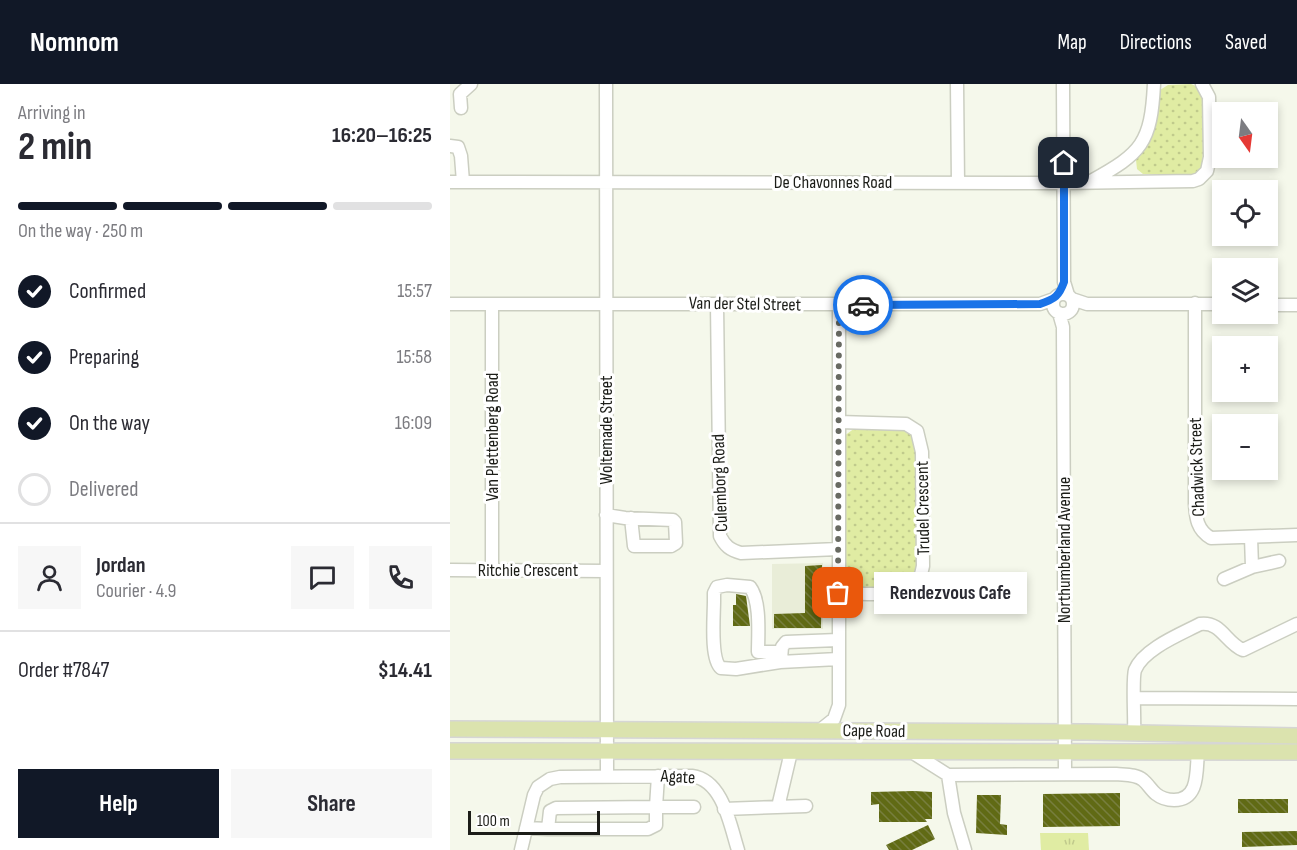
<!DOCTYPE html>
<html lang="en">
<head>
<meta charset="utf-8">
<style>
  body { margin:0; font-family:"Sofia Sans Condensed",sans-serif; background:#f7f7f7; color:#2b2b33; height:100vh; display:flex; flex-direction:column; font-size:22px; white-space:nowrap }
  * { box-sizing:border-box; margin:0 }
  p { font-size:20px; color:#7c7c81 }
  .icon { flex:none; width:33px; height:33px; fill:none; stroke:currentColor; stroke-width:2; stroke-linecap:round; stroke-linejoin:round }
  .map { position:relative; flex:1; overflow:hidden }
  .drawer { display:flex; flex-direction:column; background:#fff; width:450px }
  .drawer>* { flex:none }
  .needle { width:39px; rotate:166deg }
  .buttons { position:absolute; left:762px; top:18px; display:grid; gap:12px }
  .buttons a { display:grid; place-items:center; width:66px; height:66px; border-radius:0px; background:#fff; box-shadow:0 3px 9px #0003; font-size:30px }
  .scale { position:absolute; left:18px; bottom:15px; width:132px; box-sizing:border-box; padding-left:6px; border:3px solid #1c1d18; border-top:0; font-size:16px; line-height:21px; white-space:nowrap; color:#1c1d18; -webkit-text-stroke:4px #fff; paint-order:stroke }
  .pin { position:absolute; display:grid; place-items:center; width:51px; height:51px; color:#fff; margin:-26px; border-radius:12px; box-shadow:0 3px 9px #0006 }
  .courier { position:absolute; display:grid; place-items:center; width:60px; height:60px; margin:-30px; border:4px solid #1a73e8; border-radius:50%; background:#fff; color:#222; box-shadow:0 2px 8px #0007 }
  .bubble { position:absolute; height:42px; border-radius:0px; background:#fff; box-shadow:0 3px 9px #0003; font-size:20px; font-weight:700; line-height:42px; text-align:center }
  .head em { font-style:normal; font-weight:700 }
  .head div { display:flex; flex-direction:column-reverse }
  .head { display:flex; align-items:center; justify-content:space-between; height:102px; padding:0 18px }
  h1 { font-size:39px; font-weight:700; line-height:45px }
  .bar { display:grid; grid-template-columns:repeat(4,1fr); gap:9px 6px; align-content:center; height:72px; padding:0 18px }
  .bar i { height:8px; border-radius:4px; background:#e1e1e2 }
  .bar .active { background:#111827 }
  .bar p { grid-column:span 4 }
  .line { display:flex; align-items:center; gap:15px; padding:0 18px; border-top:2px solid #e1e1e2 }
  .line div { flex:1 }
  .round { display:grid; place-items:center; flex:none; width:63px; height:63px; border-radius:0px; background:#f7f7f7 }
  ol { padding:0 18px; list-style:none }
  li { display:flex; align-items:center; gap:18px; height:66px }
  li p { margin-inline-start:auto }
  li .icon { padding:6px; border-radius:50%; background:#111827; color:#fff; stroke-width:4 }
  li:last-child { color:#7c7c81 }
  li i { width:33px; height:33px; border:3px solid #e1e1e2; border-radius:50% }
  .cta { display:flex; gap:12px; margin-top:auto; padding:12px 18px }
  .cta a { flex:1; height:69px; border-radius:0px; background:#111827; color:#fff; font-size:24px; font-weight:700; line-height:69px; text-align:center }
  .cta a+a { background:#f7f7f7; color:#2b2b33 }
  header { display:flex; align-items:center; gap:36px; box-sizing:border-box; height:84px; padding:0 30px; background:#111827; color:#fff }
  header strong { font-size:28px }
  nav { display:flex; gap:33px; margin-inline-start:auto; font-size:21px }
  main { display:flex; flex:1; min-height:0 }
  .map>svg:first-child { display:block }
</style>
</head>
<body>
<header>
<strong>Nomnom</strong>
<nav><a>Map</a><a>Directions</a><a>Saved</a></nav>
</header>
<main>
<section class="drawer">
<div class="head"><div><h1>2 min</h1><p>Arriving in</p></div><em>16:20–16:25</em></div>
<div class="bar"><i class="active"></i><i class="active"></i><i class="active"></i><i></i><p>On the way · 250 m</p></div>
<ol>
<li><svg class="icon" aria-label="check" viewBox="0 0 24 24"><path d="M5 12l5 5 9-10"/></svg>Confirmed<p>15:57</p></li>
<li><svg class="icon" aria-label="check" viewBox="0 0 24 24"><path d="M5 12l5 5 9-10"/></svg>Preparing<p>15:58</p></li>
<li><svg class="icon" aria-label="check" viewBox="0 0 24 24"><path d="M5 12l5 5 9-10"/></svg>On the way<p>16:09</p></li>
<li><i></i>Delivered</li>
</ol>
<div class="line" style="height:108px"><a class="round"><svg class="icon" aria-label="person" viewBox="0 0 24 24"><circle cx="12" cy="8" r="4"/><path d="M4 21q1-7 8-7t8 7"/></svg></a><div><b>Jordan</b><p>Courier · 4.9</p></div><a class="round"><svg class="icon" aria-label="chat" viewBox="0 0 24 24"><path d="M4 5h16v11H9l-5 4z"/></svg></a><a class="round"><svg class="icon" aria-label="phone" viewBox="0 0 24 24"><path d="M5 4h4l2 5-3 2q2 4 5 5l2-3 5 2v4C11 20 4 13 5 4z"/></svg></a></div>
<div class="line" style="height:78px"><div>Order #7847</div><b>$14.41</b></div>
<div class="cta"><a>Help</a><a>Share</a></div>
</section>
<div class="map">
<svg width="847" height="766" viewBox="0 0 847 766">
  <defs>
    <pattern id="grass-dots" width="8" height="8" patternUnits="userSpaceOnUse" patternTransform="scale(1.5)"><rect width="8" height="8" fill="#e0eca3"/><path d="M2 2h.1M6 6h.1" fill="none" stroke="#c0ca8c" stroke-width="1.8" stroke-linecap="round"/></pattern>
    <pattern id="park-tufts" width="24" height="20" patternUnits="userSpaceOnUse" patternTransform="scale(1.5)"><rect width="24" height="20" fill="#e0eca3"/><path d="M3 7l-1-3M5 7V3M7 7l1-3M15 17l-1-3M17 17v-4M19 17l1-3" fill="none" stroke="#c0ca8c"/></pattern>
    <pattern id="building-back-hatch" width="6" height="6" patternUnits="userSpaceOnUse" patternTransform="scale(1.5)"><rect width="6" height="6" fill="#606a14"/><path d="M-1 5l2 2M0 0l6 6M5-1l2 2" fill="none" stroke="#777e3e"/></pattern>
  </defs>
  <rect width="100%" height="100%" fill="#f5f8eb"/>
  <!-- built -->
  <path fill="#e9edd8" d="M373,479V545H322V480Z"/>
  <!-- grass -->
  <path fill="url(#grass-dots)" d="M741,0L752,5L756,15L752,85L745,91L693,90L687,85L686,76L705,38L710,6L718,1Z
    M405,344L459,345L467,357V488L466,494L455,504H405L394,494V352Z"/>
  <!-- park -->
  <path fill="url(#park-tufts)" d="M590,749H638L639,766H591Z"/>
  <!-- building -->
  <path fill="url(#building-back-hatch)" d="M372,481L371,544H324V530L355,529V482Z
    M286,510L296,512L300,542H283V521H286Z
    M464,707L482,708V735H475L477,738H429V720L421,721V708Z
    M670,709V742L593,743V710Z
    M527,711H551L550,740L557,741V751L526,749Z
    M788,715H838V729H788Z
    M478,741L485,755L462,766H439L436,761Z
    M847,747V761L792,763V748Z"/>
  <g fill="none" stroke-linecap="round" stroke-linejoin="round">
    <defs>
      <path id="minor" d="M156,0L157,692
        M507,0L508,99
        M613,0L614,198L618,211
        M11,24L10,10L21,0
        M0,62L8,63L11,72L13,98
        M641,97C692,69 701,59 704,0
        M0,98L614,99L743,97L749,95L757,87L760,73L759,13L752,0
        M603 220a10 10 0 1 1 20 0a10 10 0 1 1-20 0Z
        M622,215L637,220H772
        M745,219V420C746,434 747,446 761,454L847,451
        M0,220H590L604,215
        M267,220L270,452C275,462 280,466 291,469L388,465
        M42,221V486
        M818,221H847
        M609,229L613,243L615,689
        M156,431L175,434L223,436L225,438L226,459L221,462H184L181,434
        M801,453L802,483
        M0,486L156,487
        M774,495L802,483L829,477
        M388,509C405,509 446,513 460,506C469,502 471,491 473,482L472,368L467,347L456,340L389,338
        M331,568H308C308,551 311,517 300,503L277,501L267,503L264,509V517C264,532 260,575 271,584L286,585L330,578L388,575
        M331,575L332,563L336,558L388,556
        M685,614L847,615
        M369,647L384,635L389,621V221
        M684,648C685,636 682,595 685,586C693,565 731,550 750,540C771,537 776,559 793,566L847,540
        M460,667L498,691L666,690C675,691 686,690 693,696C698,700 701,706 706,710C711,714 718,716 724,716C750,716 746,686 748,667
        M498,691L504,729L515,766
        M208,692L206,723H244
        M328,723L341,668
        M274,725L356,722
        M76,744L98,745L100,727L106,724L206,723V741L198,745H98
        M71,766L84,711L88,703L100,695L110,693L242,692C273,696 280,741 288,766"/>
      <path id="major" d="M0,645L637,648L847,652
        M0,667L847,668"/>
    </defs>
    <!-- minor casing -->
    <use href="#minor" stroke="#cbcec1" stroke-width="15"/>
    <!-- major casing -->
    <use href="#major" stroke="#d6d6d5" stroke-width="18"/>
    <!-- minor -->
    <use href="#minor" stroke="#fff" stroke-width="12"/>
    <!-- major -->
    <use href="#major" stroke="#dbe3ae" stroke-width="15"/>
  </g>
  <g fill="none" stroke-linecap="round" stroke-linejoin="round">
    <!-- done -->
    <path stroke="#686a62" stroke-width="6" stroke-dasharray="0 10.8" d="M388,509L389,221H413"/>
    <!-- route -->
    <path stroke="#1a73e8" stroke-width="8" d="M413,221L590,220C605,215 609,212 614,198V79"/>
  </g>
  <g text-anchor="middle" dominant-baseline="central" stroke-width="6" stroke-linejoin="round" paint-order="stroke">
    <!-- street labels -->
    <g font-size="18" fill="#1c1d18" stroke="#fff">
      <text x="383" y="98">De Chavonnes Road</text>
      <text transform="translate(295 220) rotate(1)">Van der Stel Street</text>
      <text transform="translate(156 346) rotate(-90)">Woltemade Street</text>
      <text transform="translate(42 353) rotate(-90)">Van Plettenberg Road</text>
      <text transform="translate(747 383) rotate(-92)">Chadwick Street</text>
      <text transform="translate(270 399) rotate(-92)">Culemborg Road</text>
      <text transform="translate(473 424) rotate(-91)">Trudel Crescent</text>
      <text transform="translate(614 466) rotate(-90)">Northumberland Avenue</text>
      <text x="78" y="486">Ritchie Crescent</text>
      <text transform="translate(424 647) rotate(1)">Cape Road</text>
      <text transform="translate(228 693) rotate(3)">Agate</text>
    </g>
  </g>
</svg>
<div class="buttons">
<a><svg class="needle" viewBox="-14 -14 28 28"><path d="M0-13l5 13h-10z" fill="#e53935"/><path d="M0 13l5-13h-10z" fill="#7c7c81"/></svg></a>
<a><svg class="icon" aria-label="locate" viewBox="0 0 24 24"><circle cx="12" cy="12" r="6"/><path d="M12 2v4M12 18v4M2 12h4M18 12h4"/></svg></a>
<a><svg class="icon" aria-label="layers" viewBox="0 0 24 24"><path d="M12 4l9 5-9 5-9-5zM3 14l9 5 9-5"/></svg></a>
<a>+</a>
<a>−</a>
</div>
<div class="scale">100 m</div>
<div class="pin" style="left:388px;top:509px;background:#ea580c"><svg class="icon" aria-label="bag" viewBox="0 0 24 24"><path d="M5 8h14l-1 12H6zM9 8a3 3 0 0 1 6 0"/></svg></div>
<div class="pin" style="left:614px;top:79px;background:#1f2937"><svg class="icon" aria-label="home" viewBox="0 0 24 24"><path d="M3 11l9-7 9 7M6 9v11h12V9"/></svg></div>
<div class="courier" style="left:413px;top:221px"><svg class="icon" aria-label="car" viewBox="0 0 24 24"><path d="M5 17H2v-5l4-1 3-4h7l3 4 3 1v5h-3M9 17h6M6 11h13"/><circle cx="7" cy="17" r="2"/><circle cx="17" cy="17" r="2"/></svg></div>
<div class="bubble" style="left:424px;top:488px;width:153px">Rendezvous Cafe</div>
</div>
</main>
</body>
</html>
